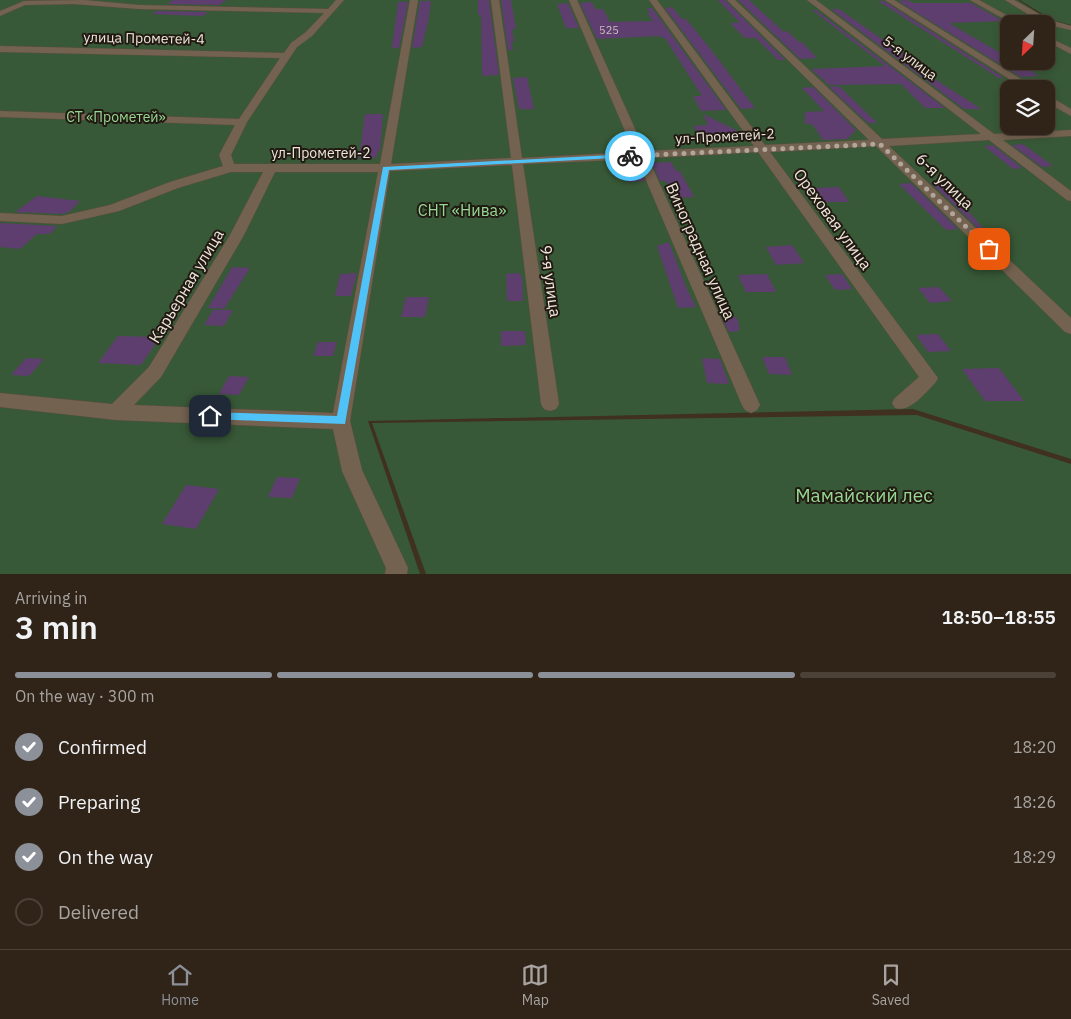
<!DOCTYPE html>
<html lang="en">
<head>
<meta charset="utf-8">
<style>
  body { margin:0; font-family:"IBM Plex Sans",sans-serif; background:#382c21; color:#f1f3f6; height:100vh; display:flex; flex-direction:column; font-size:19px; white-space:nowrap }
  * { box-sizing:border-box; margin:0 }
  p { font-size:16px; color:#a8a4a2 }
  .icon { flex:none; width:28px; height:28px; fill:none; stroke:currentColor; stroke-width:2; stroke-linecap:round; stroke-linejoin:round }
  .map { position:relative; height:574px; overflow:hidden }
  .side { display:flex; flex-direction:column; background:#302418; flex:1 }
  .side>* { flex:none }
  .needle { width:32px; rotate:205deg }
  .controls { position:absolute; left:1000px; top:15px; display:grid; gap:10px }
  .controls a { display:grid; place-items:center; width:55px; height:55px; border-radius:10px; background:#302418; box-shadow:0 2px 8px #0003,0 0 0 1px #4b4137; font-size:25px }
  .pin { position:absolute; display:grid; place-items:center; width:42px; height:42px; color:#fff; margin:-21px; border-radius:10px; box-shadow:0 2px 8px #0006 }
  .courier { position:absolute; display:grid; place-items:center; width:50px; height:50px; margin:-25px; border:4px solid #4fc3f7; border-radius:50%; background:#fff; color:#222; box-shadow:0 1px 6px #0007 }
  .head em { font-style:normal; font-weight:600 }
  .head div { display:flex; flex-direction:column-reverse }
  .head { display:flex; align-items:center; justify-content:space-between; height:85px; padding:0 15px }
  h1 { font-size:32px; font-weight:600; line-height:38px }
  .bar { display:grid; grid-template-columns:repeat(4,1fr); gap:8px 5px; align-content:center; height:60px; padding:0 15px }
  .bar i { height:6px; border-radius:4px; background:#4b4137 }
  .bar .active { background:#8c9099 }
  .bar p { grid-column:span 4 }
  ol { padding:0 15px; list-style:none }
  li { display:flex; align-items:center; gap:15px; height:55px }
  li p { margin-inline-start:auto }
  li .icon { padding:5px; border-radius:50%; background:#8c9099; color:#fff; stroke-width:4 }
  li:last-child { color:#a8a4a2 }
  li i { width:28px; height:28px; border:2px solid #4b4137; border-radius:50% }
  .tab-bar { display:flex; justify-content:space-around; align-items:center; height:70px; border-top:1px solid #4b4137; background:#302418; font-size:14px; color:#a8a4a2 }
  .tab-bar a { display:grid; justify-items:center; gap:2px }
  .tab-bar .active { color:#8c9099 }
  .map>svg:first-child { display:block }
</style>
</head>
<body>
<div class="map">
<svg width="1071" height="574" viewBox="0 0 1071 574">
  <rect width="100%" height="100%" fill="#403020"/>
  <!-- green -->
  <path fill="#385937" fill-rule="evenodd" d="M0,0H1018L1051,21L1071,26V459L913,409L368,421L420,574H0ZM1009,24H1046V61H1009ZM1009,89H1046V126H1009Z
    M1020,0H1071V25L1052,20Z
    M917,415L1071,464V574H426L372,423Z"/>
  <!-- building -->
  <path fill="#5e3e6e" d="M173,0H226L219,5L167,4Z
    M478,0H489L499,75L482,76L481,15H478Z
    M501,0H511L516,29H512L514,42H511L513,50H508Z
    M718,0H725L785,60H778L756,38H745L730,23H740Z
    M738,0H749L784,32L787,31L799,42H802L817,58L800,59Z
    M908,0L913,3H971L1003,21L949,23L1009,58V61H1014L1039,76L1021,77L898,1Z
    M420,1H431L429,18L422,47L412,48Z
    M878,1H884L1004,78H999Z
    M398,2H408L399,48H392Z
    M592,2L595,9H603L610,22L653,21L647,13H650L647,8H652L726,110L701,111L693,96H702L665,38H662L660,36L597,39L580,3Z
    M568,3L579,28H566L557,4Z
    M672,7L682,19H686L709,47L755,108L741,109L665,8Z
    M831,9H839L916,63H910L981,109H964Z
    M812,10H816L945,108H925L901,84L829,85L811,69L885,66Z
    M156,11L208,12L203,16L152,14Z
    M527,77L534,109H519L513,78Z
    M839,86L877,123H868L829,87Z
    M813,87L856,130L847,139L823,140L812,124H805V112L824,111L802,88Z
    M365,114H383L380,151H378L376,158L359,159Z
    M703,114L742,133L744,135L716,136L718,139H702L693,126L708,125Z
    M1023,144L1053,166L1042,167L1012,145Z
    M993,145L1022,168L1013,169L984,146Z
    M671,162L676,171H680L694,197L673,198L666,181H660L652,163Z
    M637,163L645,181L627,182L621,164Z
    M942,181L983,228H978L930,182Z
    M911,183L958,229L946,230L899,184Z
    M839,187L849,202H825L815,188Z
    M37,196L80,201L69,212L62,214L15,212Z
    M0,223L57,226L50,234H37L20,249L0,247Z
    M669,242L687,289L696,307L678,308L657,246Z
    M792,245L804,263L776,265L766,247Z
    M232,267L250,268L224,309L208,308Z
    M357,273L351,296H335L340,274Z
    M520,273V276H522L523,301H507L506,274Z
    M767,274L776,292H746L738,275Z
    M842,274L852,289L835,290L825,275Z
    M939,287L952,301L930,303L918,288Z
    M406,297H429L425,317H401Z
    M213,310H233L224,326L204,325Z
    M736,317L739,323V331L729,332L722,318Z
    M501,331H525L526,345L501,346Z
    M938,334L951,351L928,352L916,335Z
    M118,336L160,337L141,365L98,363Z
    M318,342H337L333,356H313Z
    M762,357H785L792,375L769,374Z
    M26,358L44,359L29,376L11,375Z
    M702,358L720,359L729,384L707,383Z
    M999,368L1024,401H985L962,369Z
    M229,376L249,377L239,395L219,394Z
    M277,477L300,478L292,498L268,497Z
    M186,485L219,489L196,529L162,524Z"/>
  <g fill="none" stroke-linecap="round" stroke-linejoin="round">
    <defs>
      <path id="minor" d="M84,0L139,5L328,9L336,0H344L312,36L297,47L247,122L231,155L234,164H380L410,0H418L391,164L511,158L491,0H499L522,158L634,152L569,0H577L645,151L754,146L649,0H657L765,145L869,140L727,0H735L882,139L981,134L807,0H816L994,134L1071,130V136L1003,140L1071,191V201L1067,200L989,140L889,146L1071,318V334L1065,332L876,146L770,152L938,378L935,383C925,393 910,413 895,408L892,403L895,398L919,377L758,152L648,158L760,405L757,410L751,413L745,410L742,405L637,159L523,164L559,404L556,409L550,411L544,409L541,404L512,165L390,171L350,421L362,470L408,568L407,574H385L386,568L342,471L333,429L116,420L0,407V393L112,404L149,367L230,235L263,172H231L178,188L119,211L62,224L0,221V213L62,216L110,205L170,182L223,166L219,155L235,125L0,117V111L239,119L280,58L0,52V46L284,53L291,43L306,32L324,13L139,9L74,4L25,5L0,16V11L24,1ZM275,172H378L333,413L134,405L161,377L244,235Z
        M885,0H894L1037,89H1025Z
        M970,0H979L1023,24H1013Z
        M1005,0H1014L1050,20L1071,26V30L1044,24Z
        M1046,36L1071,48V54L1046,41Z
        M1046,94L1071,109V116L1046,102Z"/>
    </defs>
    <!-- minor casing -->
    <use href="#minor" stroke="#5b4e3f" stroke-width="1"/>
    <!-- minor -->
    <use href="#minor" fill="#746250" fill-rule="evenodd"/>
  </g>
  <!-- route -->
  <path fill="#4fc3f7" d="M630,154L632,157L389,170L345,424L206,419L205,416L210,412L337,416L383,167Z"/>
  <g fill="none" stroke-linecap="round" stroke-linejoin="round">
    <!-- done -->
    <path stroke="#b2a69a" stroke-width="5" stroke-dasharray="0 9" d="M630,156L880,144L989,249"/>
  </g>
  <g text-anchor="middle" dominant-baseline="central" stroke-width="4" stroke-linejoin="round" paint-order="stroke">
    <!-- far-number labels -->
    <g font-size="11" fill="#ccbcc0">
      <text x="609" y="30">525</text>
    </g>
    <!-- far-street labels -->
    <g font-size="14" fill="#f0e6db" stroke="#211a12">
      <text transform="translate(144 38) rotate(1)">улица Прометей-4</text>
      <text transform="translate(910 58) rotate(37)">5-я улица</text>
      <text transform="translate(725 136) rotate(-3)">ул-Прометей-2</text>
      <text x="321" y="153">ул-Прометей-2</text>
    </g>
    <!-- far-park labels -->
    <g font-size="14" fill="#96d893" stroke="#211a12">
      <text x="116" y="117">СТ «Прометей»</text>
    </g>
    <!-- street labels -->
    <g font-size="16" fill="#f0e6db" stroke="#211a12">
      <text transform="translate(945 181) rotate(44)">6-я улица</text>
      <text transform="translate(833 219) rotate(54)">Ореховая улица</text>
      <text transform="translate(701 251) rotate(66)">Виноградная улица</text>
      <text transform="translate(551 281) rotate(82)">9-я улица</text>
      <text transform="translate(186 286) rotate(-59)">Карьерная улица</text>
    </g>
    <!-- park labels -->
    <g font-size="16" fill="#96d893" stroke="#211a12">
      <text x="462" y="210">СНТ «Нива»</text>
    </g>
    <!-- near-park labels -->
    <g font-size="19" fill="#96d893" stroke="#211a12">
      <text x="864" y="495">Мамайский лес</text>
    </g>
  </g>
</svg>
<div class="controls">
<a><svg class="needle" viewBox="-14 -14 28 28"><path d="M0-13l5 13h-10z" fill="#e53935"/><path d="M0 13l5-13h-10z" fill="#a8a4a2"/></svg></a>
<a><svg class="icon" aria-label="layers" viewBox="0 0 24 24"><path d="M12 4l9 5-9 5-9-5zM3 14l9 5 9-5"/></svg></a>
</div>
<div class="pin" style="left:989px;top:249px;background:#ea580c"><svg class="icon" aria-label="bag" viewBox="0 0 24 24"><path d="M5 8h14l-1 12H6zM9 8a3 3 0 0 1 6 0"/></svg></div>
<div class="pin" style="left:210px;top:416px;background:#1f2937"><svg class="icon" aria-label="home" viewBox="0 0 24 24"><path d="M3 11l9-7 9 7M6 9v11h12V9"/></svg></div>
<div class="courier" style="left:630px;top:156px"><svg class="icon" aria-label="bike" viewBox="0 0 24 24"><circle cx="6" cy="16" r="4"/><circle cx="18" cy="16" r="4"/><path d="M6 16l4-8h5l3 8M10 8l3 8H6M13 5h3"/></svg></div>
</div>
<section class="side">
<div class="head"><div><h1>3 min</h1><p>Arriving in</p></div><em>18:50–18:55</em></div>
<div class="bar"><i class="active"></i><i class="active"></i><i class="active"></i><i></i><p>On the way · 300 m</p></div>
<ol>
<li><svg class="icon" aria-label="check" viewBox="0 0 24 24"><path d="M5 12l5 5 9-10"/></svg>Confirmed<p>18:20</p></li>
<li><svg class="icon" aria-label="check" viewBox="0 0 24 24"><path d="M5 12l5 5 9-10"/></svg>Preparing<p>18:26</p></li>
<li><svg class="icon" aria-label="check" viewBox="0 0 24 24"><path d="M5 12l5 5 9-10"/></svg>On the way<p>18:29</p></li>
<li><i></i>Delivered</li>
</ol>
</section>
<nav class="tab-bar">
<a class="active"><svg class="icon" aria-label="home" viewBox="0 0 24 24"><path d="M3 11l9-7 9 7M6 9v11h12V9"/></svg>Home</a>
<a><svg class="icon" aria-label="map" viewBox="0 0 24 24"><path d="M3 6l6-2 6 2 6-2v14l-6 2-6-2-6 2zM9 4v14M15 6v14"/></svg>Map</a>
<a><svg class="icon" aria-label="saved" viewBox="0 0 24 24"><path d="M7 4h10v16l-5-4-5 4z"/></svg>Saved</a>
</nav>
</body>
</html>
